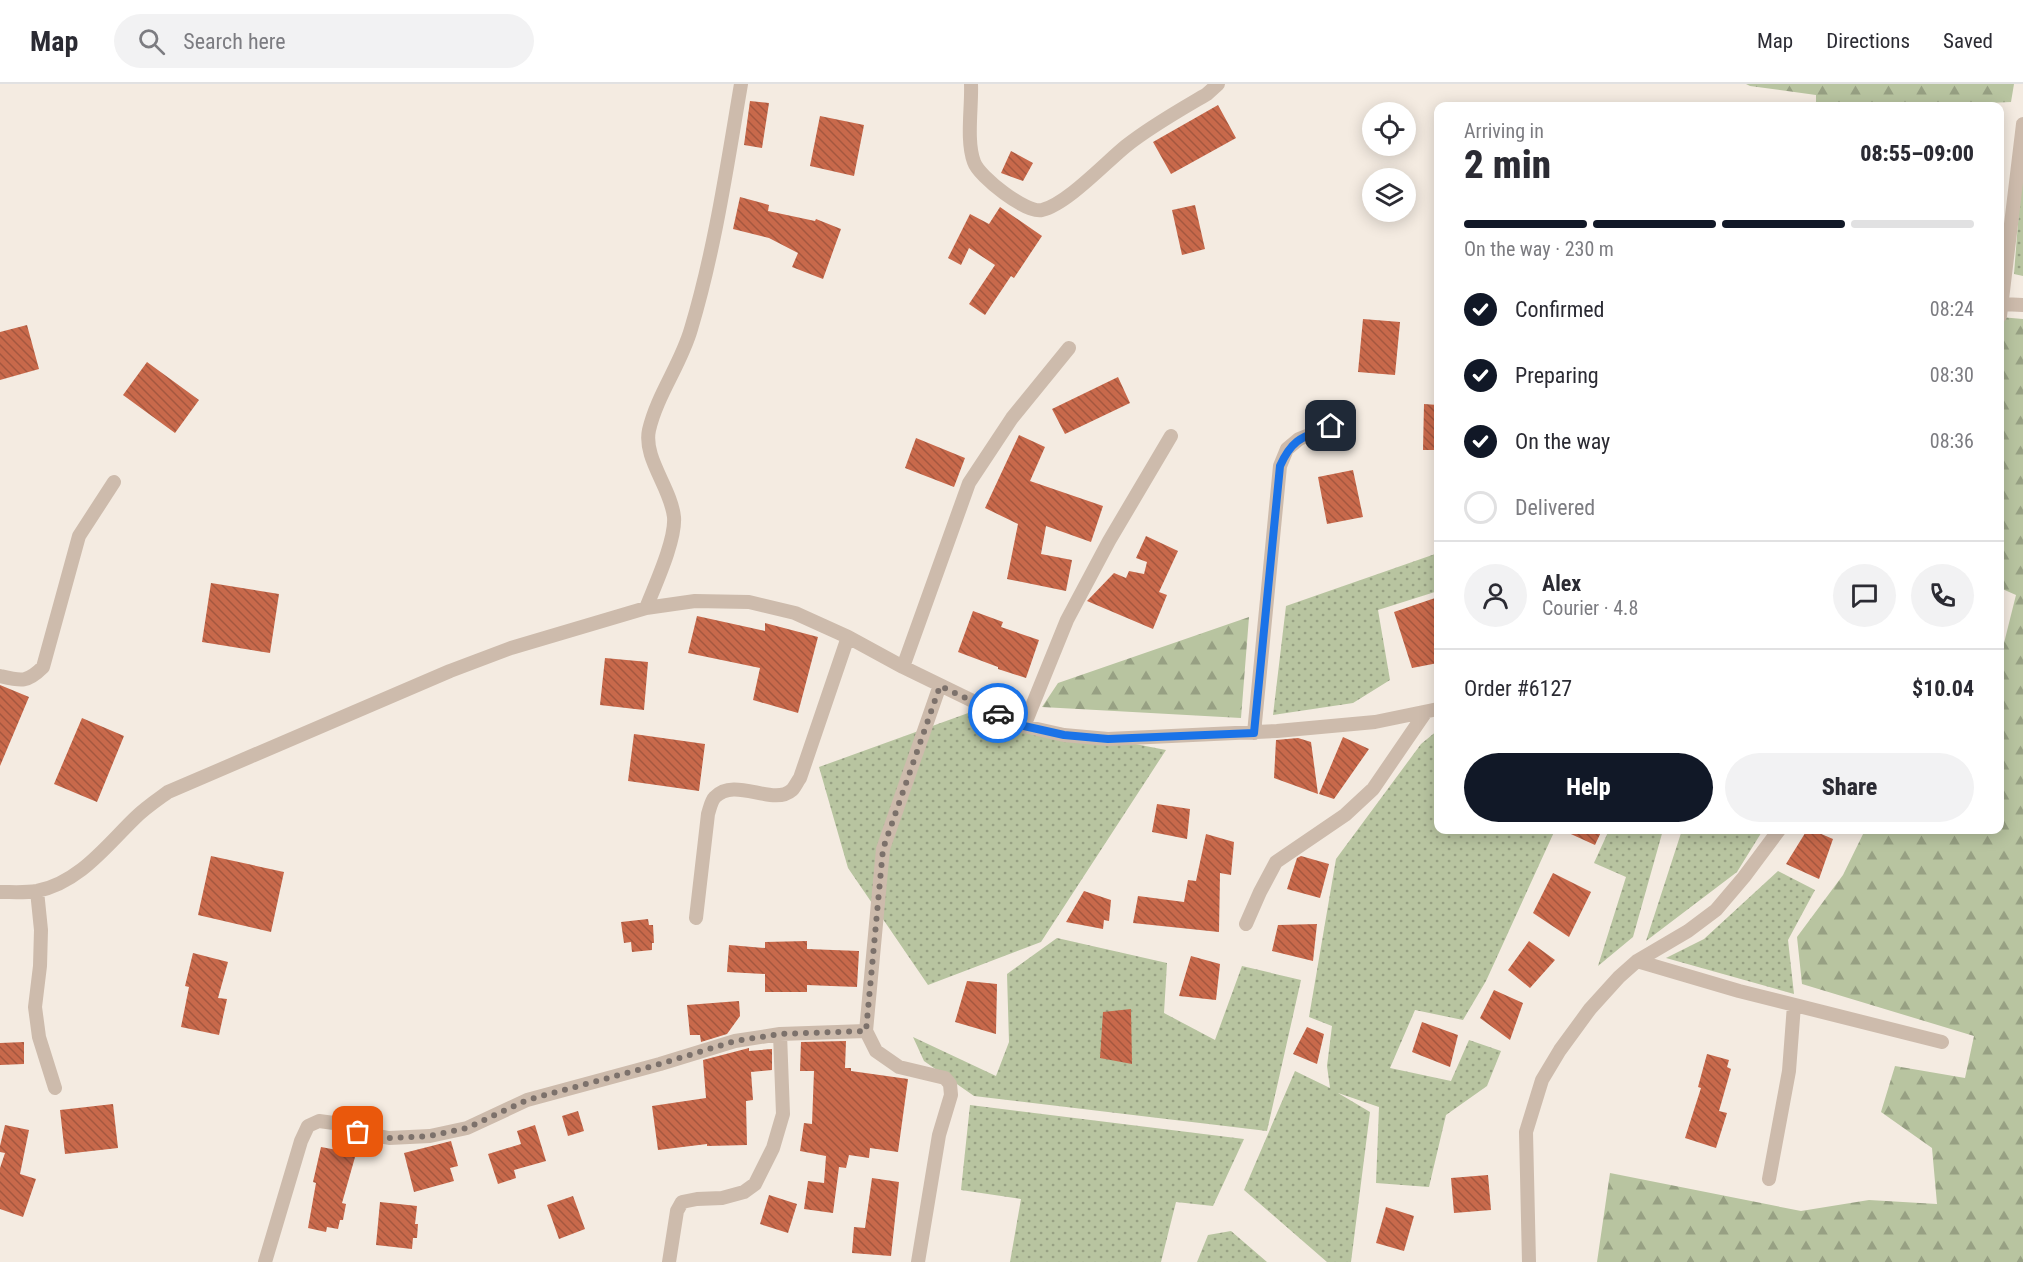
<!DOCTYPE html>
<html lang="en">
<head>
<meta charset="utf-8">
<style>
  body { margin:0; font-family:"Roboto Condensed",sans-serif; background:#f2f2f3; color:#2b2b33; height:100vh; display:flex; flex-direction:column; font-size:22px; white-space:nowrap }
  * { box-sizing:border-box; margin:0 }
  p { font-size:20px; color:#7c7c81 }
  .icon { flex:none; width:33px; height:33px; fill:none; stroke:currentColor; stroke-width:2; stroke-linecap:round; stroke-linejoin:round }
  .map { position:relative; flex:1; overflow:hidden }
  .side { position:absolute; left:1434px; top:18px; width:570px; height:732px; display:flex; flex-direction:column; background:#fff; border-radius:12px; box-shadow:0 3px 15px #0003 }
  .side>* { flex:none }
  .buttons { position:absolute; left:1362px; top:18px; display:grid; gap:12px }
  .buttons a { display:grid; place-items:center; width:54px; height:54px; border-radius:50%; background:#fff; box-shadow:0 3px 15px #0003; font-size:30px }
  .pin { position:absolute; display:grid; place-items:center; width:51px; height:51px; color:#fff; margin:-26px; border-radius:12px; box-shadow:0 3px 9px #0006 }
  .courier { position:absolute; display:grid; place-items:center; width:60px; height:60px; margin:-30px; border:4px solid #1a73e8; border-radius:50%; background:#fff; color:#222; box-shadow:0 2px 8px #0007 }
  .headline em { font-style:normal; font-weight:800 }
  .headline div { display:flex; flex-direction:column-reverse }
  .headline { display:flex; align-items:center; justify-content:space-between; height:102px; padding:0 30px }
  h1 { font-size:39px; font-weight:800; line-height:45px }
  .bar { display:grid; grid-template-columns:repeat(4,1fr); gap:9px 6px; align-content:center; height:72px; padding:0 30px }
  .bar i { height:8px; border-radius:4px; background:#e1e1e2 }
  .bar .on { background:#111827 }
  .bar p { grid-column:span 4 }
  .line { display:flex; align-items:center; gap:15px; padding:0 30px; border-top:2px solid #e1e1e2 }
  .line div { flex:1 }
  .round { display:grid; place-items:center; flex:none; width:63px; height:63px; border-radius:32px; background:#f2f2f3 }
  ol { padding:0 30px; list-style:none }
  li { display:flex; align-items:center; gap:18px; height:66px }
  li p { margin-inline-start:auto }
  li .icon { padding:6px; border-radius:50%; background:#111827; color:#fff; stroke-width:4 }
  li:last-child { color:#7c7c81 }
  li i { width:33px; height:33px; border:3px solid #e1e1e2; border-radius:50% }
  .action { display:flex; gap:12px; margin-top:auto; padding:12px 30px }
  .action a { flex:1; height:69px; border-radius:36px; background:#111827; color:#fff; font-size:24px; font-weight:800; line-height:69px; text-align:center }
  .action a+a { background:#f2f2f3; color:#2b2b33 }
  header { display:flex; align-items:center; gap:36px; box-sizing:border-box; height:84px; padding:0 30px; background:#fff; border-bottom:2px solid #e1e1e2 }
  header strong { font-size:28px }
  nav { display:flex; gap:33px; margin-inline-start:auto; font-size:21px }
  .search { width:420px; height:54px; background:#f2f2f3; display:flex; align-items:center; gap:15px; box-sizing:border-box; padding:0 21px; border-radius:33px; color:#7c7c81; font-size:22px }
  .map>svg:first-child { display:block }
</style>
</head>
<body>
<header>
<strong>Map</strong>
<div class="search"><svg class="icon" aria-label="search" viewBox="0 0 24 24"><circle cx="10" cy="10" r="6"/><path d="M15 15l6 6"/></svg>Search here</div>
<nav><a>Map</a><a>Directions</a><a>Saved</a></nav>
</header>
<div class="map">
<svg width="2023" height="1178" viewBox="0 0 2023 1178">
  <defs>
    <pattern id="grass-dots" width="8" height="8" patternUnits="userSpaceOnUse" patternTransform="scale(1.5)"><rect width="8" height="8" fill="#b8c4a0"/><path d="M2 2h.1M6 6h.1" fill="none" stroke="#97a083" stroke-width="1.8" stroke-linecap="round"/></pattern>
    <pattern id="forest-firs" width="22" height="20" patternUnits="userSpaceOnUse" patternTransform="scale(1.5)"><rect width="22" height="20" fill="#b8c4a0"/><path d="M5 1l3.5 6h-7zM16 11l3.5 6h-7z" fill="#97a083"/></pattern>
    <pattern id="building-back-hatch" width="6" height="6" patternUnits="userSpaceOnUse" patternTransform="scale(1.5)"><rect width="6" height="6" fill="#c8694b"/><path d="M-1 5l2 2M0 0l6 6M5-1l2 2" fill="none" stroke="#a4573f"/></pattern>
  </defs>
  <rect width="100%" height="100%" fill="#f4ebe1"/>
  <!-- grass -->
  <path fill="url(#grass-dots)" d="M2023,75V192L2014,190Z
    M1438,469V507L1378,526L1390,596L1353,619L1273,631L1286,522Z
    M971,628L1166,666L1041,858L928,901L848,784L819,683Z
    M1438,646V746H1555L1486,897L1463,936L1415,926L1390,984L1451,997L1469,956L1501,967L1487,1002L1446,1031L1429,1103L1376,1099L1379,1023L1338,1009L1370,1028L1351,1178H1327L1244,1106L1295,987L1330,1004L1327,982L1332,942L1309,933L1336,775L1421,660Z
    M1609,746H1663L1633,853L1598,882L1626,793L1594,779Z
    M1682,746H1763L1737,788L1646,857Z
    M1778,787L1815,806L1788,856L1794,910L1666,874L1704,855Z
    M1057,854L1167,879L1164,929L1215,956L1242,882L1301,896L1267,1047L974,1012L924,977L913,953L996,992L1009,958L1007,890Z
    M970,1021L1244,1055L1213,1122L1176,1118L1161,1178H1010L1021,1115L961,1106Z
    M1231,1147L1267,1178H1197L1208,1151Z"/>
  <!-- forest -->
  <path fill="url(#forest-firs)" d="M1746,0H2014L2011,18L1910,22H1816V11L1750,2Z
    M2000,233L2023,235V1178H1597L1610,1089L1801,1127L1869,1116L1937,1120L1932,1064L1881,1028L1895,982L1965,994L1974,952L1802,900L1797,853L1843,791L1865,746H2000V575L2016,511L2000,504Z
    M1249,533L1241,634L1042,623L1058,599Z"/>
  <!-- building -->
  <path fill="url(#building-back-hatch)" d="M750,17L769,19L762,64L744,61Z
    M1218,21L1236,54L1171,90L1153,58Z
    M820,32L864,41L854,92L810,82Z
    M1011,67L1033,79L1023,97L1001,89Z
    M740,113L769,121L768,127L815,137L816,135L841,145L823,195L792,183L798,169L769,154L733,145Z
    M1195,121L1205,165L1182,171L1172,126Z
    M1000,123L1042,152L1014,194L1011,192L985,231L969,220L995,181L969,164L961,181L948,174L970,130L989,140Z
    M1363,235L1400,238L1395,291L1358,288Z
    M27,241L39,285L0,296V248Z
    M147,278L199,316L175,349L123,311Z
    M1118,293L1130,319L1065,350L1052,325Z
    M1424,320L1438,321V366H1423Z
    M1019,351L1045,363L1030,397L1103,422L1091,458L1046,442L1041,470L1072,476L1066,507L1007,495L1018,440L985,424Z
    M916,354L965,374L954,403L905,384Z
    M1353,386L1363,433L1327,440L1318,393Z
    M1146,452L1178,467L1159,508L1167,511L1153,545L1087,517L1114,489L1126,494L1129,487L1144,490L1147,478L1136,474Z
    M211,499L279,510L270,569L202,558Z
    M1438,513V579L1412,584L1394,528Z
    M973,527L1003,538L1001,543L1039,556L1026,594L998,585V583L958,568Z
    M697,532L765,547V539L818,553L798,629L753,616L760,584L688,569Z
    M605,574L648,578L644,626L600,621Z
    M0,601L29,613L0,682Z
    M82,634L124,652L97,718L54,700Z
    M634,650L705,660L699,707L628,697Z
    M1343,653L1369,665L1334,715L1319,710Z
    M1298,654L1311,658L1318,710L1274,694L1276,656Z
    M1157,720L1190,725L1187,755L1152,748Z
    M1562,746H1602L1595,761Z
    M1807,746H1812L1833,755L1819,795L1786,780Z
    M1206,750L1234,758L1231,791L1220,789L1219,848L1133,839L1138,812L1184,818L1188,796L1196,797Z
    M211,772L284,788L271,848L198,831Z
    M1301,772L1329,780L1320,814L1287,805L1297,774Z
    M1553,789L1591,808L1569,853L1533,829Z
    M1084,807L1111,816L1109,837L1104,836L1103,845L1066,838Z
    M648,835L649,841H653L654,859H652V866L632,868L631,858L624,859L621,838Z
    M1317,840L1313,877L1272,867L1278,841Z
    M807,857V865L859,867L857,903L807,901V908H765V890L727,888L729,861L765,864V858Z
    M1529,857L1555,876L1530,904L1508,886Z
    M193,869L228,878L218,914L227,915L219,951L181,943L189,903L185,902Z
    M1191,872L1220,880L1216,916L1179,912Z
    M967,897L997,900L996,950L955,938Z
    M1494,906L1523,919L1510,956L1480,934Z
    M739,917L740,932L727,950L701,958L700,951H690L687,921Z
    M1131,925L1132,980L1100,974L1103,928Z
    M1422,938L1458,951L1450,983L1412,968Z
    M1307,943L1324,950L1317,980L1293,970Z
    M846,957L845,984H851V987L908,995L898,1068L870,1064L869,1074L849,1071L846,1084L839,1083L833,1129L804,1125L808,1097L824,1099L826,1072L800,1067L804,1039L812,1040L814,987H800L801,958Z
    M24,958V980L0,981V959Z
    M749,964V967L772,965V986L751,988L753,1016L746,1017L747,1061L707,1062V1060L658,1066L652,1022L706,1014L703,976Z
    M1707,970L1729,976L1727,983L1731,985L1719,1027L1727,1029L1716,1064L1685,1054L1701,1004L1698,1003Z
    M113,1020L118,1064L65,1070L60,1026Z
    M578,1027L584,1047L568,1052L562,1032Z
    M5,1041L29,1046L20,1090L36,1095L23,1133L0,1125V1084L5,1069L0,1068V1062Z
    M535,1041L546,1077L514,1086L516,1094L498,1100L488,1070L521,1060L517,1047Z
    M451,1057L458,1082L450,1084L454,1097L414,1108L404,1069Z
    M338,1062L357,1066L342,1119L346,1120L343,1136H340L338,1145L327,1143L326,1148L308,1144L316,1099L313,1098L321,1063L337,1066Z
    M1488,1091L1491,1126L1454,1129L1451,1094Z
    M872,1094L899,1098L891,1172L852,1169L854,1143L865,1144Z
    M769,1111L797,1120L788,1149L760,1140Z
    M573,1112L585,1145L559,1155L547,1121Z
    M380,1118L417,1122L415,1140H418L417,1154H413L412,1165L376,1161Z
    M1386,1123L1414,1132L1404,1167L1376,1159Z"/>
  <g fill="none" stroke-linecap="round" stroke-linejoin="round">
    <!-- street -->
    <path stroke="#cdbbac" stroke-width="14" d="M971,0C972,23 966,57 974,78C979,93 1027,130 1042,126C1067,120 1105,79 1126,62C1151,42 1180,26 1207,10L1218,0
      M2002,220L2023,221
      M2000,232L2023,40
      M646,524C655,501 676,456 674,433C671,404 643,374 649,346C657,311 681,280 691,245C715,165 727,82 741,0
      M903,583L969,399L1012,334L1069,264
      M0,592C21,597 27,599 43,583L79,452L114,398
      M1024,642L1067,536L1109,457L1171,352
      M1254,649L1280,382L1287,365L1299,355L1348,336
      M37,807L41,846L40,882L35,923L39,953L55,1004
      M0,808C12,808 25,809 37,807C79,799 107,761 135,734C145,724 157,716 168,708L450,587L511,564L646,524L695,517L749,518L795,529L848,553L903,583L1024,642L1064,651L1108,655L1277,647L1375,638L1438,625
      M696,834L708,730C710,724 711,717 715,713C735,692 773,723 792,706C795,703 797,698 800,694L848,553
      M1246,840L1260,808L1276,778L1345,731L1373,705L1425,629
      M1637,877L1739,907L1942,958
      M1769,1095L1789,987L1794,921
      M265,1178L301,1057L308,1042L319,1037L334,1039L358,1048L389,1054L430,1052L467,1044L527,1016L660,980L735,957L780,950L866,947
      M669,1178L677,1127L682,1118L697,1115L722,1114L744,1108L755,1100L773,1064L783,1030L780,950
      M918,1178L939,1051L951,1011L950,1000L945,994L899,983L876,967L866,947L883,765L940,601
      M1529,1178L1526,1048L1542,996L1560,966L1590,925L1619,893L1637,877L1688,847L1716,826L1744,793L1779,746"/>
  </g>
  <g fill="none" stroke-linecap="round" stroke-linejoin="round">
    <!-- done -->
    <path stroke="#7c716b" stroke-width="6" stroke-dasharray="0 10.8" d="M358,1048L389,1054L430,1052L467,1044L527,1016L660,980L735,957L780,950L866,947L883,765L940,602L998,629"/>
    <!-- route -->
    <path stroke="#1a73e8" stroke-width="8" d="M998,629L1024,642L1064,651L1108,655L1254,649L1280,382C1293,353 1304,353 1331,342"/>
  </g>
</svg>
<div class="buttons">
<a><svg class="icon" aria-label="locate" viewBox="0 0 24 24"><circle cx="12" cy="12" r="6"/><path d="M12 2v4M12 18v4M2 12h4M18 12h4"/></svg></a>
<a><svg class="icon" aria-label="layers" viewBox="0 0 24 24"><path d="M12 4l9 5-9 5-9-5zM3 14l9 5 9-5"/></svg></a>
</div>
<div class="pin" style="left:358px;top:1048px;background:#ea580c"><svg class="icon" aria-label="bag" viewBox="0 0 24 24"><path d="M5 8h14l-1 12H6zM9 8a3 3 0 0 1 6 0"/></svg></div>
<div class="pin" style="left:1331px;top:342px;background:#1f2937"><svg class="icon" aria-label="home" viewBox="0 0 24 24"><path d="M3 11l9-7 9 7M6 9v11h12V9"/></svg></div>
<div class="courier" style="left:998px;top:629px"><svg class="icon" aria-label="car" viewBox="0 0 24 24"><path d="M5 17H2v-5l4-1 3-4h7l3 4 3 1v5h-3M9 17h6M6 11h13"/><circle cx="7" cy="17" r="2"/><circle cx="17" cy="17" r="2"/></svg></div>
<section class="side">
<div class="headline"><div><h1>2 min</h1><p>Arriving in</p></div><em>08:55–09:00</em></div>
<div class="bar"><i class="on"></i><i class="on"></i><i class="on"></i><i></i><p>On the way · 230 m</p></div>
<ol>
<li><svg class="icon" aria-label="check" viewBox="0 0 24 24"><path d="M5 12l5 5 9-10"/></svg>Confirmed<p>08:24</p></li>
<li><svg class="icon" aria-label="check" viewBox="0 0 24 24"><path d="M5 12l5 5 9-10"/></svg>Preparing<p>08:30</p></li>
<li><svg class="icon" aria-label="check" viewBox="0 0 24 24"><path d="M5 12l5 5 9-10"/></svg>On the way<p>08:36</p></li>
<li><i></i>Delivered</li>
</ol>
<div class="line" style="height:108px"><a class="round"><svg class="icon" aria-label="person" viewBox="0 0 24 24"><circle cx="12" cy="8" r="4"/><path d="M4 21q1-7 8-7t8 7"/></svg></a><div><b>Alex</b><p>Courier · 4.8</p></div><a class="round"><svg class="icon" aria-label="chat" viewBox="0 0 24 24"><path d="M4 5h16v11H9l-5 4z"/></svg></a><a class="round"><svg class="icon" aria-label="phone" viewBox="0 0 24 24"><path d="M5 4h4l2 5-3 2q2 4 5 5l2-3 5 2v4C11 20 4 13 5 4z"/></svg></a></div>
<div class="line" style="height:78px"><div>Order #6127</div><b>$10.04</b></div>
<div class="action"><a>Help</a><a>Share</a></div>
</section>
</div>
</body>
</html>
